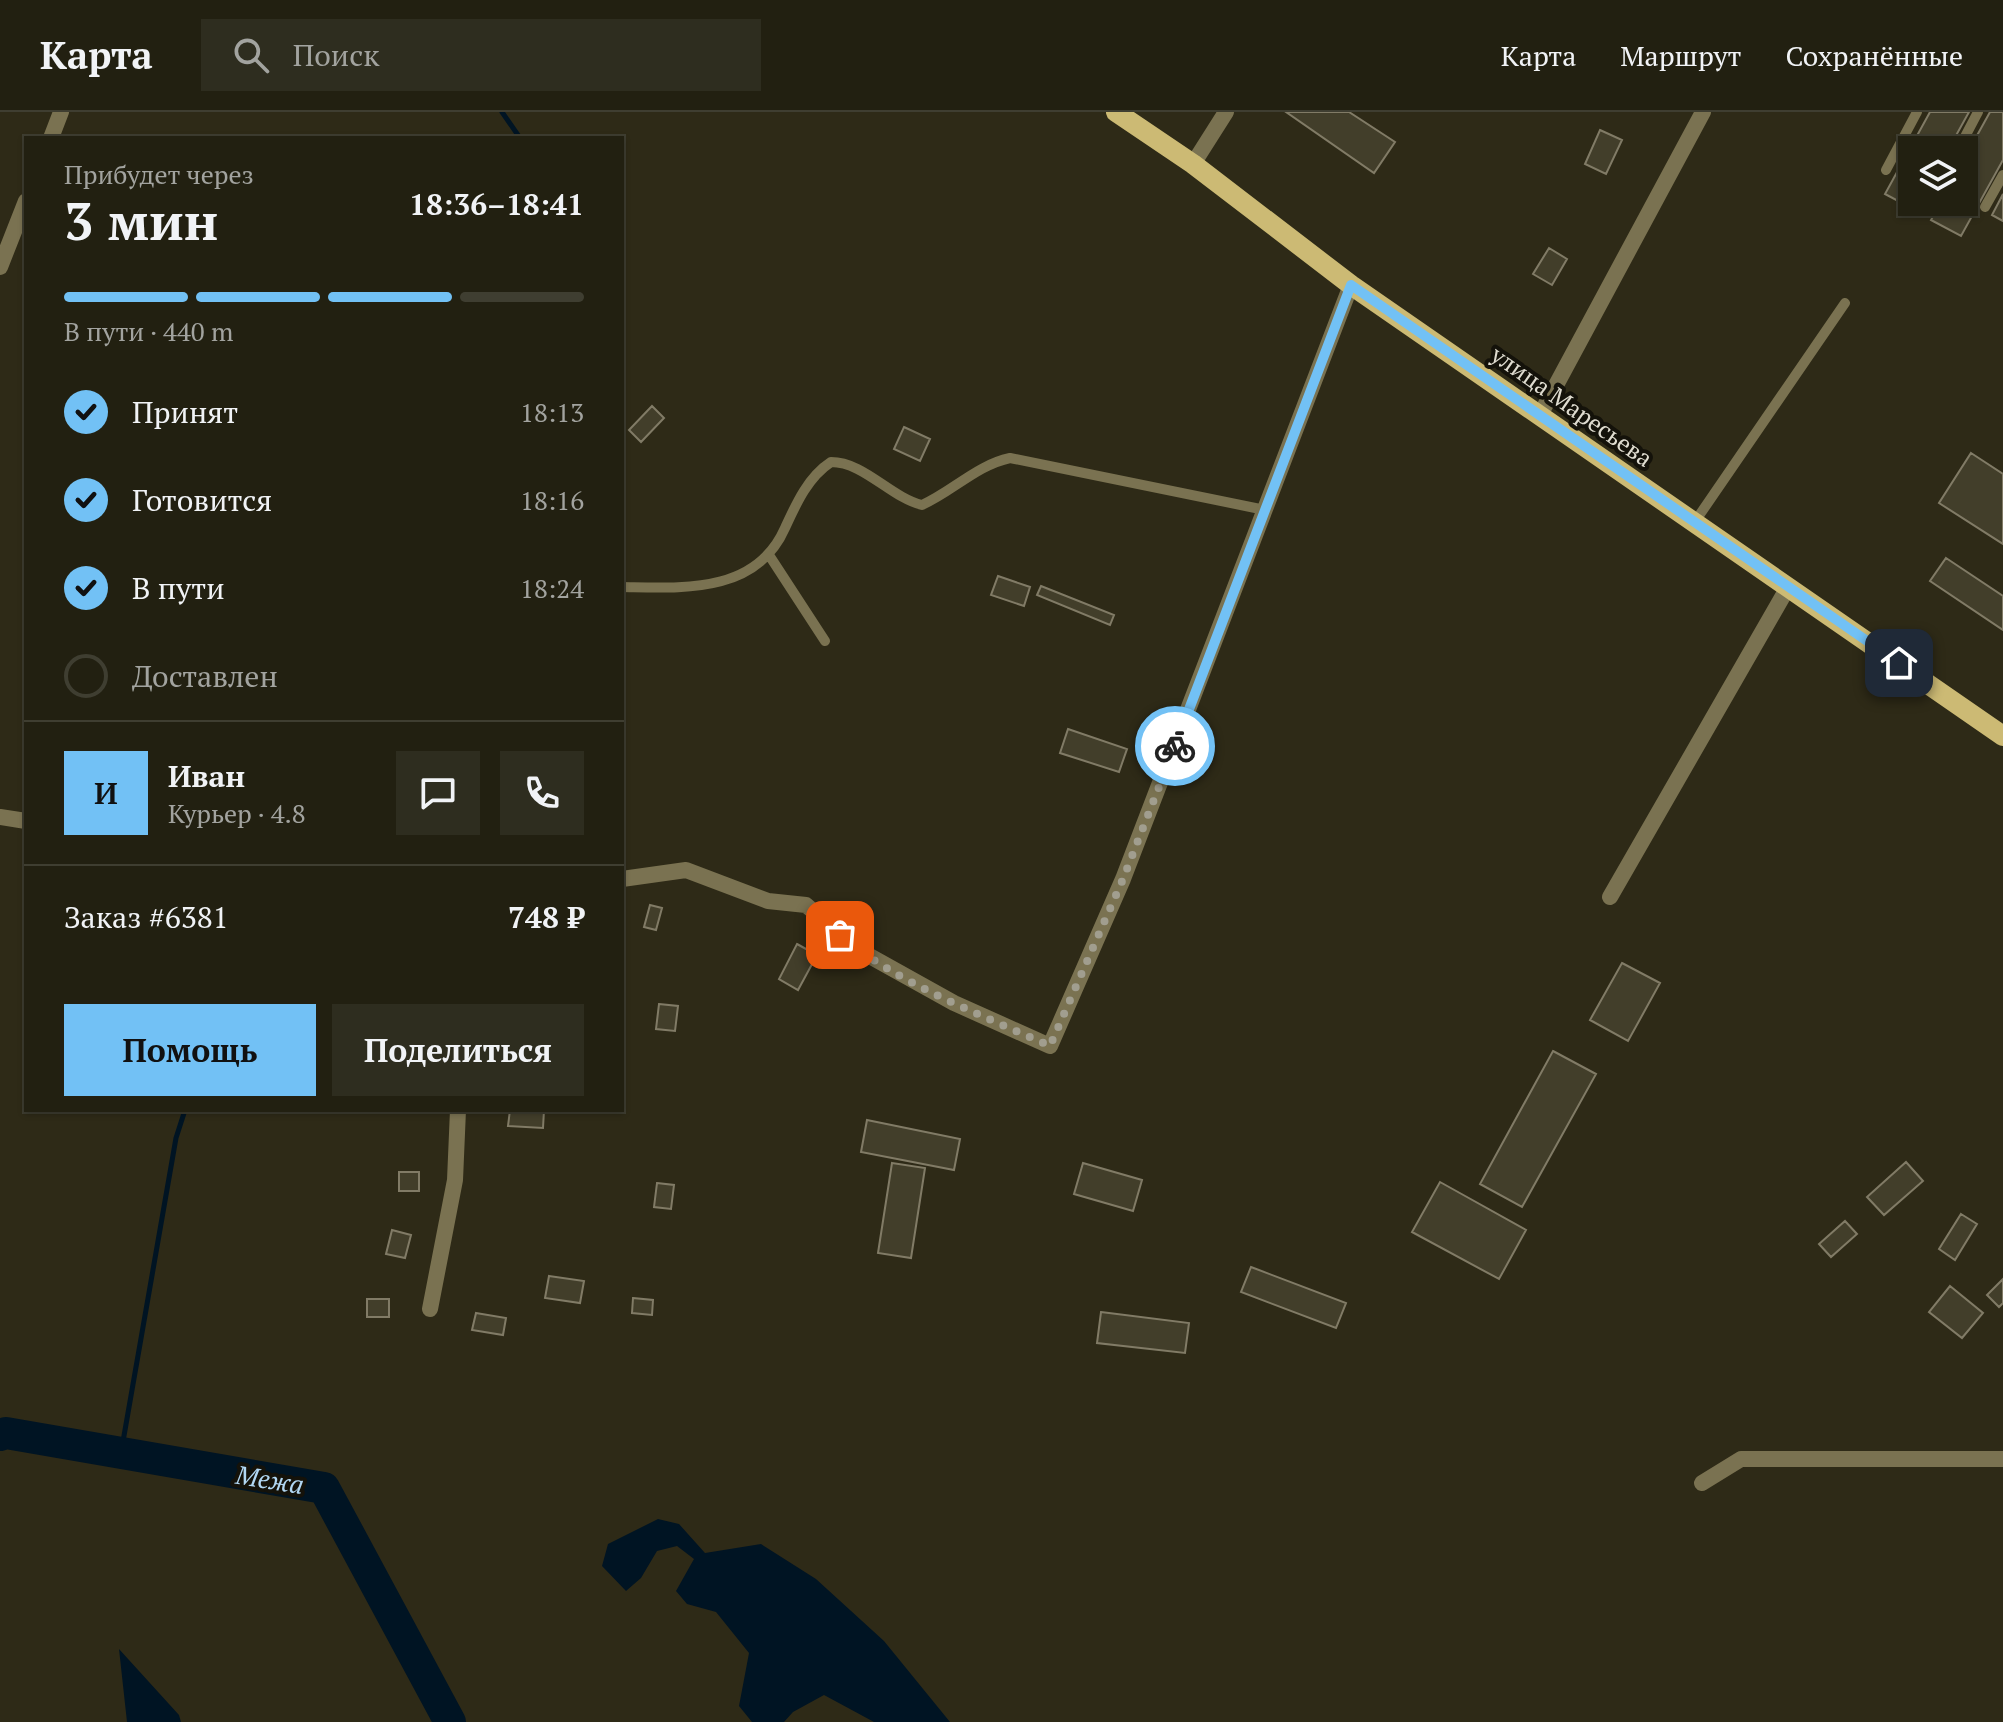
<!DOCTYPE html>
<html lang="ru">
<head>
<meta charset="utf-8">
<style>
  body { margin:0; font-family:"PT Serif",serif; background:#2e2d1f; color:#f1f3f6; height:100vh; display:flex; flex-direction:column; font-size:30px; white-space:nowrap }
  * { box-sizing:border-box; margin:0 }
  p { font-size:26px; color:#a2a39f }
  .icon { flex:none; width:44px; height:44px; fill:none; stroke:currentColor; stroke-width:2; stroke-linecap:round; stroke-linejoin:round }
  .map { position:relative; flex:1; overflow:hidden }
  .sheet { position:absolute; left:24px; top:24px; width:600px; height:976px; display:flex; flex-direction:column; background:#222011; border-radius:0px; box-shadow:0 2px 6px #0004,0 0 0 2px #3f3e31 }
  .sheet>* { flex:none }
  .fabs { position:absolute; left:1898px; top:24px; display:grid; gap:16px }
  .fabs a { display:grid; place-items:center; width:80px; height:80px; border-radius:0px; background:#222011; box-shadow:0 2px 6px #0004,0 0 0 2px #3f3e31; font-size:40px }
  .pin { position:absolute; display:grid; place-items:center; width:68px; height:68px; color:#fff; margin:-34px; border-radius:16px; box-shadow:0 4px 12px #0006 }
  .courier { position:absolute; display:grid; place-items:center; width:80px; height:80px; margin:-40px; border:6px solid #72c1f5; border-radius:50%; background:#fff; color:#222; box-shadow:0 2px 10px #0007 }
  .overview em { font-style:normal; font-weight:800 }
  .overview div { display:flex; flex-direction:column-reverse }
  .overview { display:flex; align-items:center; justify-content:space-between; height:136px; padding:0 40px }
  h1 { font-size:52px; font-weight:800; line-height:60px }
  .bar { display:grid; grid-template-columns:repeat(4,1fr); gap:12px 8px; align-content:center; height:96px; padding:0 40px }
  .bar i { height:10px; border-radius:6px; background:#3f3e31 }
  .bar .active { background:#72c1f5 }
  .bar p { grid-column:span 4 }
  .line { display:flex; align-items:center; gap:20px; padding:0 40px; border-top:2px solid #3f3e31 }
  .line div { flex:1 }
  .round { display:grid; place-items:center; flex:none; width:84px; height:84px; border-radius:0px; background:#2e2d1f }
  ol { padding:0 40px; list-style:none }
  li { display:flex; align-items:center; gap:24px; height:88px }
  li p { margin-inline-start:auto }
  li .icon { padding:8px; border-radius:50%; background:#72c1f5; color:#111; stroke-width:4 }
  li:last-child { color:#a2a39f }
  li i { width:44px; height:44px; border:4px solid #3f3e31; border-radius:50% }
  .primary-button { display:flex; gap:16px; margin-top:auto; padding:16px 40px }
  .primary-button a { flex:1; height:92px; border-radius:0px; background:#72c1f5; color:#111; font-size:32px; font-weight:800; line-height:92px; text-align:center }
  .primary-button a+a { background:#2e2d1f; color:#f1f3f6 }
  header { display:flex; align-items:center; gap:48px; box-sizing:border-box; height:112px; padding:0 40px; background:#222011; border-bottom:2px solid #3f3e31 }
  header strong { font-size:38px }
  nav { display:flex; gap:44px; margin-inline-start:auto; font-size:28px }
  .search { width:560px; height:72px; background:#2e2d1f; display:flex; align-items:center; gap:20px; box-sizing:border-box; padding:0 28px; border-radius:0px; color:#a2a39f; font-size:30px }
  .map>svg:first-child { display:block }
</style>
</head>
<body>
<header>
<strong>Карта</strong>
<div class="search"><svg class="icon" aria-label="search" viewBox="0 0 24 24"><circle cx="10" cy="10" r="6"/><path d="M15 15l6 6"/></svg>Поиск</div>
<nav><a>Карта</a><a>Маршрут</a><a>Сохранённые</a></nav>
</header>
<div class="map">
<svg width="2003" height="1610" viewBox="0 0 2003 1610">
  <rect width="100%" height="100%" fill="#2e2a17"/>
  <!-- water -->
  <path fill="#001423" d="M658,1407L679,1412L705,1441L761,1432L816,1467L884,1529L950,1610H874L824,1583L793,1600L784,1610H752L739,1594L749,1541L716,1500L687,1492L676,1479L694,1447L677,1434L657,1439L641,1466L626,1479L602,1454L608,1432Z
    M119,1537L179,1603L181,1610H127Z"/>
  <g fill="none" stroke-linecap="round" stroke-linejoin="round">
    <!-- stream -->
    <path stroke="#001423" stroke-width="5" d="M502,0L520,26
      M121,1341L176,1026L185,998"/>
    <!-- river -->
    <path stroke="#001423" stroke-width="32" d="M0,1323L6,1321L324,1376L450,1610"/>
  </g>
  <!-- building -->
  <path fill="#423e2a" stroke="#817b66" stroke-width="2" d="M1286,0H1349L1395,30L1374,61Z
    M1930,0H1969L1948,38H1912V90H1920L1915,98L1885,82Z
    M1990,0H2003V48L1961,124L1931,108L1941,90H1964V47Z
    M1600,18L1622,28L1606,62L1585,52Z
    M2003,82V109L1992,103Z
    M1549,136L1567,147L1552,173L1533,162Z
    M652,294L664,306L641,330L629,318Z
    M904,315L930,327L920,349L894,337Z
    M1971,341L2003,362V432L1939,391Z
    M1946,446L2003,484V518L1930,469Z
    M998,464L1030,475L1024,494L991,483Z
    M1041,474L1114,503L1110,513L1037,483Z
    M1068,617L1127,637L1119,660L1060,641Z
    M650,793L662,796L656,818L644,815Z
    M797,832L817,843L798,878L779,867Z
    M1622,851L1660,871L1628,929L1590,908Z
    M659,892L678,894L675,919L656,917Z
    M1553,939L1596,962L1522,1095L1480,1072Z
    M510,998H544L543,1016L508,1014Z
    M867,1008L960,1027L954,1058L861,1040Z
    M1906,1050L1923,1069L1884,1103L1867,1085Z
    M892,1051L925,1056L911,1146L878,1141Z
    M1083,1051L1142,1068L1133,1099L1074,1082Z
    M399,1060H419V1079H399Z
    M1440,1070L1526,1118L1499,1167L1412,1120Z
    M657,1071L674,1073L671,1097L654,1095Z
    M1961,1102L1977,1112L1955,1148L1939,1137Z
    M1845,1109L1857,1122L1831,1145L1819,1132Z
    M392,1118L411,1123L405,1146L386,1142Z
    M1251,1155L1346,1191L1336,1216L1241,1180Z
    M549,1164L584,1169L580,1191L545,1186Z
    M2003,1167V1191L1999,1195L1987,1183Z
    M1950,1174L1983,1201L1962,1226L1929,1200Z
    M633,1186L653,1188L652,1203L632,1201Z
    M367,1187H389V1205H367Z
    M1101,1200L1189,1211L1185,1241L1097,1231Z
    M476,1201L506,1206L503,1223L472,1218Z"/>
  <g fill="none" stroke-linecap="round" stroke-linejoin="round">
    <!-- service -->
    <path stroke="#7a7251" stroke-width="10" d="M1958,38L1978,0
      M1886,58L1917,0
      M1927,95L1929,90
      M1985,95L2003,63
      M1694,411L1845,191
      M769,443L825,529
      M622,475C683,476 756,482 785,416C796,392 808,365 831,350C864,350 890,385 922,393C953,379 977,353 1010,346L1265,398"/>
    <!-- minor -->
    <path stroke="#7a7251" stroke-width="16" d="M51,26L61,0
      M1193,52L1226,0
      M0,155L26,89
      M1540,303L1703,0
      M0,705L26,709
      M622,767L686,758L768,789L806,793L857,837L954,891L1050,934L1123,767L1351,173
      M1610,785L1787,477
      M430,1197L455,1068L458,998
      M1702,1371L1741,1347H2003"/>
    <!-- primary -->
    <path stroke="#ccba74" stroke-width="20" d="M1116,0L1193,52L1351,173L2003,624"/>
  </g>
  <g fill="none" stroke-linecap="round" stroke-linejoin="round">
    <!-- done -->
    <path stroke="#a19e8f" stroke-width="8" stroke-dasharray="0 14.4" d="M840,823C894,870 984,904 1050,934L1123,767L1175,634"/>
    <!-- route -->
    <path stroke="#72c1f5" stroke-width="10" d="M1175,634L1351,173L1899,551"/>
  </g>
  <g text-anchor="middle" dominant-baseline="central" stroke-width="8" stroke-linejoin="round" paint-order="stroke">
    <!-- street labels -->
    <g font-size="24" fill="#dfdcd0" stroke="#14120a">
      <text transform="translate(1572 294) rotate(35)">улица Маресьева</text>
    </g>
    <!-- water labels -->
    <g font-size="26" font-style="italic" fill="#b1d7f3" stroke="#14120a">
      <text transform="translate(270 1367) rotate(9)">Межа</text>
    </g>
  </g>
</svg>
<div class="fabs">
<a><svg class="icon" aria-label="layers" viewBox="0 0 24 24"><path d="M12 4l9 5-9 5-9-5zM3 14l9 5 9-5"/></svg></a>
</div>
<div class="pin" style="left:840px;top:823px;background:#ea580c"><svg class="icon" aria-label="bag" viewBox="0 0 24 24"><path d="M5 8h14l-1 12H6zM9 8a3 3 0 0 1 6 0"/></svg></div>
<div class="pin" style="left:1899px;top:551px;background:#1f2937"><svg class="icon" aria-label="home" viewBox="0 0 24 24"><path d="M3 11l9-7 9 7M6 9v11h12V9"/></svg></div>
<div class="courier" style="left:1175px;top:634px"><svg class="icon" aria-label="bike" viewBox="0 0 24 24"><circle cx="6" cy="16" r="4"/><circle cx="18" cy="16" r="4"/><path d="M6 16l4-8h5l3 8M10 8l3 8H6M13 5h3"/></svg></div>
<section class="sheet">
<div class="overview"><div><h1>3 мин</h1><p>Прибудет через</p></div><em>18:36–18:41</em></div>
<div class="bar"><i class="active"></i><i class="active"></i><i class="active"></i><i></i><p>В пути · 440 m</p></div>
<ol>
<li><svg class="icon" aria-label="check" viewBox="0 0 24 24"><path d="M5 12l5 5 9-10"/></svg>Принят<p>18:13</p></li>
<li><svg class="icon" aria-label="check" viewBox="0 0 24 24"><path d="M5 12l5 5 9-10"/></svg>Готовится<p>18:16</p></li>
<li><svg class="icon" aria-label="check" viewBox="0 0 24 24"><path d="M5 12l5 5 9-10"/></svg>В пути<p>18:24</p></li>
<li><i></i>Доставлен</li>
</ol>
<div class="line" style="height:144px"><b class="round" style="background:#72c1f5;color:#111">И</b><div><b>Иван</b><p>Курьер · 4.8</p></div><a class="round"><svg class="icon" aria-label="chat" viewBox="0 0 24 24"><path d="M4 5h16v11H9l-5 4z"/></svg></a><a class="round"><svg class="icon" aria-label="phone" viewBox="0 0 24 24"><path d="M5 4h4l2 5-3 2q2 4 5 5l2-3 5 2v4C11 20 4 13 5 4z"/></svg></a></div>
<div class="line" style="height:104px"><div>Заказ #6381</div><b>748 ₽</b></div>
<div class="primary-button"><a>Помощь</a><a>Поделиться</a></div>
</section>
</div>
</body>
</html>
